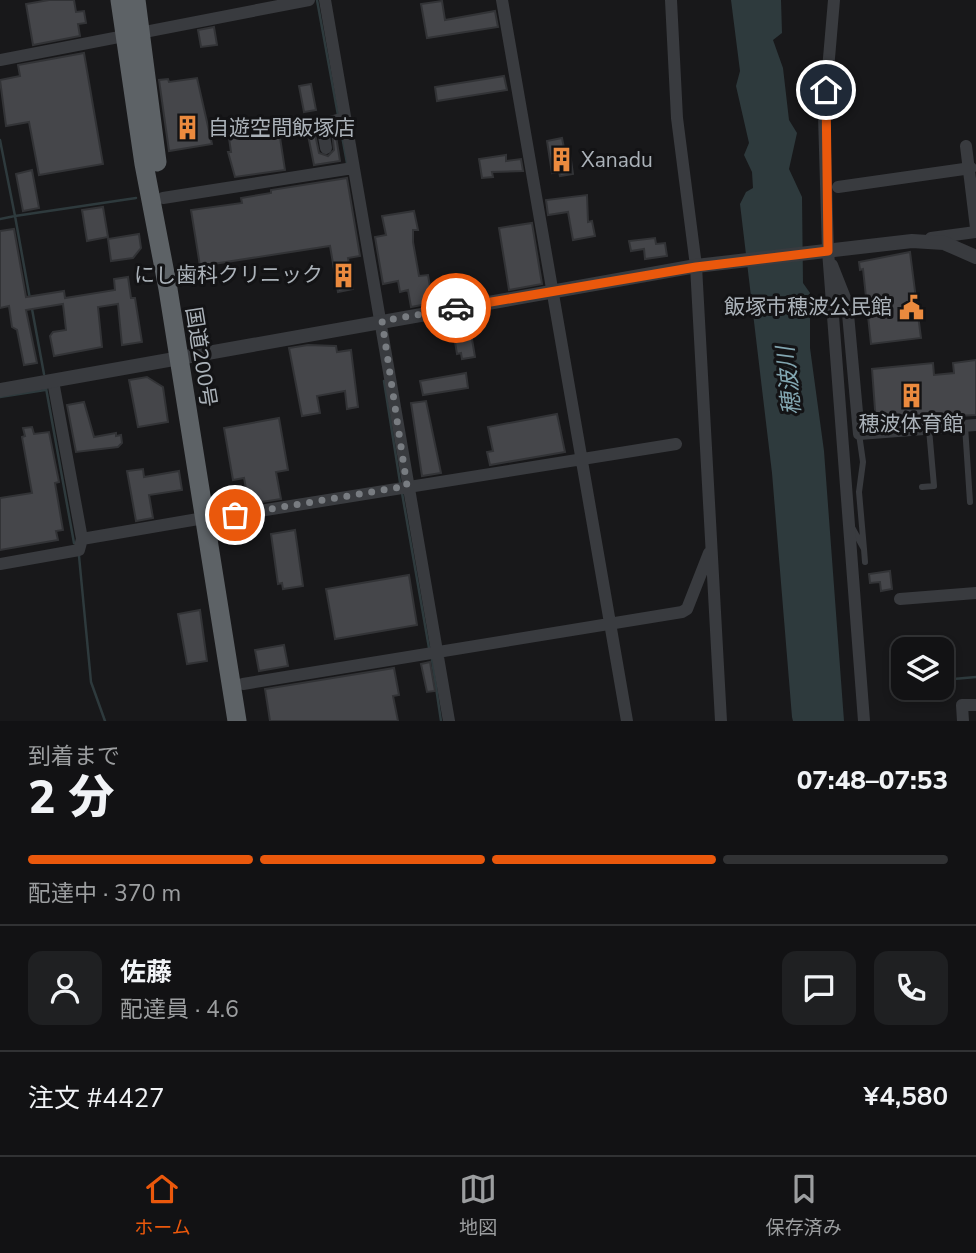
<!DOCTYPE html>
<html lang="ja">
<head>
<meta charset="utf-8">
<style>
  body { margin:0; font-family:"Nunito Sans","Noto Sans JP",sans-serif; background:#1f2022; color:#f1f3f6; height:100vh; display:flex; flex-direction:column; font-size:26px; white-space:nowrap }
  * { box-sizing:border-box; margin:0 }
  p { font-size:23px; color:#9c9ea0 }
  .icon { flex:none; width:38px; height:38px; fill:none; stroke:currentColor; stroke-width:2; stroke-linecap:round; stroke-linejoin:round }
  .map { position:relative; height:721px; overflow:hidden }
  .details { display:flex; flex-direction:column; background:#121214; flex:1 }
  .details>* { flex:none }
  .fabs { position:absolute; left:891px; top:637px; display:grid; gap:14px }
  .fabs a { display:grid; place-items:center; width:63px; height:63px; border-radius:14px; background:#121214; box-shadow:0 4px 10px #0003,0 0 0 2px #313234; font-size:35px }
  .pin { position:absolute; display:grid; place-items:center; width:60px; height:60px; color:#fff; margin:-30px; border:4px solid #fff; border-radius:50%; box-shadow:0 2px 7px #0007 }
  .courier { position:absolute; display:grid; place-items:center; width:70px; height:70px; margin:-35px; border:5px solid #ea580c; border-radius:50%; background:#fff; color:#222; box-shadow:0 2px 9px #0007 }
  .overview em { font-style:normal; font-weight:800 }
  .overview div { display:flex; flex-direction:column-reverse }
  .overview { display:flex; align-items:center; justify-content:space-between; height:119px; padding:0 28px }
  h1 { font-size:46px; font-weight:800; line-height:52px }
  .bar { display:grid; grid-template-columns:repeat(4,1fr); gap:10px 7px; align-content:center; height:84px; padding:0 28px }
  .bar i { height:9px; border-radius:5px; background:#313234 }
  .bar .current { background:#ea580c }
  .bar p { grid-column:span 4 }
  .line { display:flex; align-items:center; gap:18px; padding:0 28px; border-top:2px solid #313234 }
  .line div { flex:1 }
  .round { display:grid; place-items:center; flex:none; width:74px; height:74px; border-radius:14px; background:#1f2022 }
  .dock { display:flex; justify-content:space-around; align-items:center; height:98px; border-top:2px solid #313234; background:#121214; font-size:19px; color:#9c9ea0 }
  .dock a { display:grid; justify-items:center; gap:4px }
  .dock .current { color:#ea580c }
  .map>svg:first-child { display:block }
</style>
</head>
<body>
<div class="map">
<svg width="976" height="721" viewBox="0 0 976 721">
  <rect width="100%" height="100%" fill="#18181a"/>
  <!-- water -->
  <path fill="#2e3a3d" d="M731,0H781L782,33L773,40L783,68L789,120L797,133L789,169L802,197L803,283L810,293V348L824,451L844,721H793L792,717L772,473L740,204L746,192L753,188L752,172L744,155L749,143L736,86L740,71Z"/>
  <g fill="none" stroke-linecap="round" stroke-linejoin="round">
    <!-- stream -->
    <path stroke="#2e3a3d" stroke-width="2.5" d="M317,0L338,115
      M340,125L347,163
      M0,140L15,216L0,219
      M30,299L15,216L136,198
      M32,309L44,374
      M384,381L400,482
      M46,388L74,543
      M0,397L45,390
      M402,493L429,648
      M79,556L91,682L105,721
      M432,660L441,721
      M942,680L976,677
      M893,684H903"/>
  </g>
  <!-- building -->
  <path fill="#45464a" stroke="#323336" stroke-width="2" d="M49,0H74L76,12L84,11L86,23L78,24L80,36L33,45L26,4Z
    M442,1L445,20L495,11L498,27L427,38L421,4Z
    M214,27L217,45L201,47L198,30Z
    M84,53L103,164L39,175L29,122L6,126L0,80L20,76L18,65Z
    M504,76L507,90L437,101L435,87Z
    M197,78L212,144L169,151L159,80L168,79L169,82Z
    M311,84L316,110L304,112L299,86Z
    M277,118L285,170L235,177L228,152H231L229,138L258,134L256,121Z
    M335,130L340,161L314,165L308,135L315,134L319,153L328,156L334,150L332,131Z
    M562,138L564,148L569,147L573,174L560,176L559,172L552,173L547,141Z
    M506,155V161L521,159L523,171L492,172L493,177L482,178L479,159Z
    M32,170L39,208L23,211L16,174Z
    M347,178L360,256L348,258L353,289L338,292L330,246L200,266L191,210L242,203L241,198L271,193V190Z
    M587,195L588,222L592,221L595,236L573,240L568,212L548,215L546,200Z
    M103,207L108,237L87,241L82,210Z
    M414,211L418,230H413V242L419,276L428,275L433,303L411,307L408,290L400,292L398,281L383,284L375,237L386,235L382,216Z
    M532,223L542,284L509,290L499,228Z
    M14,229L26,297L64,291L65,298L115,290L114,279L128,277L131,298H135L142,342L122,345L118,304L98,307L102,347L54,356L50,336L53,332L66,330L63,304L26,310L37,363L24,365L17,330L12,327L9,306L0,308V231Z
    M139,234L141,248L133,258L111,261L108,239Z
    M655,238L656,244L665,243L667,256L645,259L644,249L631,251L629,241Z
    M910,252L921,338L871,344L863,269L860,270L859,262Z
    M471,333L475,357L462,359L461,353L457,354L454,336Z
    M308,345L336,346L337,352L351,350L358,407L347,409L345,391L317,396L320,413L302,416L289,348Z
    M976,360V415L958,416V413L876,423L872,369L933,363L934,375L954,373L953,363Z
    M466,373L468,388L423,395L420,381Z
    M147,377L163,387L168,422L138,427L129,380Z
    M426,401L441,473L422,476L411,403Z
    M84,402L94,437L116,433V436L121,435L122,443L118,447L76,452L67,405Z
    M557,414L565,452L490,465L487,452L493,451L488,427Z
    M279,418L288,470L276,472L281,499L249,504L244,478L233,480L224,428Z
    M32,427L34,434L49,432L59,482L55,483L63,530L56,531L58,540L0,550V498L32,493L22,437L25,436L23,428Z
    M143,469L144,477L179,471L182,490L149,495L153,518L136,521L127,471Z
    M295,530L303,586L283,589L282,583L278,584L271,534Z
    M890,571L892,589L881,591L880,582L870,583L869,574Z
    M409,575L417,625L335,639L326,589Z
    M200,610L207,661L187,664L178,614Z
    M284,645L288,666L259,671L255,650Z
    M430,662L435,691L427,692L421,664Z
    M394,668L399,695L393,696L398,721H270L265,689Z"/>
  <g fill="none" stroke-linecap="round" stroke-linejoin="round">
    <!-- service -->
    <path stroke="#393b3f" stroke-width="6" d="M965,426L970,502
      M922,487L934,486L929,429
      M853,529L864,549L859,492L863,462L859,434
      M864,549L865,562"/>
    <!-- minor -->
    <path stroke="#393b3f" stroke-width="12" d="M325,0L449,721
      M502,0L627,721
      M671,0L677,118L696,266L721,721
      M834,0L824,116L828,251L864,721
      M0,60L309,0
      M966,146L976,228
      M326,148L322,124L345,118
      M838,187L971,168
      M163,198L353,168
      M931,238L976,232
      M832,265L847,303L859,434L976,425
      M216,518L676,444
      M82,539L204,518
      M0,564L79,550L82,539L53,381
      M900,599L976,593
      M243,684L682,612L687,609L709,553
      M963,721L962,705H976"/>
    <!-- tertiary -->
    <path stroke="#393b3f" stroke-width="14" d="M0,390L696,266L912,241L944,243L976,257"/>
    <!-- trunk -->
    <path stroke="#5d6266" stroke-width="19" d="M120,0L144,164L168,289L237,721
      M136,0L157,162"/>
  </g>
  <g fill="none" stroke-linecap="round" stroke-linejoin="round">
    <!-- done -->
    <path stroke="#787c81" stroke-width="7" stroke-dasharray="0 12.6" d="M235,515L407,486L382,321L456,308"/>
    <!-- route -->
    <path stroke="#ea580c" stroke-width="9" d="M456,308L696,267L828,251L826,90"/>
  </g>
  <!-- icons -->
  <defs>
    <symbol id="building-bare" viewBox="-9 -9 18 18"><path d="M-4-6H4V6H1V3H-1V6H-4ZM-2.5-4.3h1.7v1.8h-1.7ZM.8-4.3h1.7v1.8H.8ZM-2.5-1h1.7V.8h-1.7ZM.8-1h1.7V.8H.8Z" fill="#eb8a3e" stroke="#131315" stroke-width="2.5" paint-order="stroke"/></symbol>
    <symbol id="civic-bare" viewBox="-9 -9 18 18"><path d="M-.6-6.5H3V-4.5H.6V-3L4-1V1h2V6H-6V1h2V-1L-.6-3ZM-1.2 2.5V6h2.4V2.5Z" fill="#eb8a3e" stroke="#131315" stroke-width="2.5" paint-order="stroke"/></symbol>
  </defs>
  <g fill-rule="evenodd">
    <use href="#building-bare" x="170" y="110" width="35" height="35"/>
    <use href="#building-bare" x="544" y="142" width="35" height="35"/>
    <use href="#building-bare" x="326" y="258" width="35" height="35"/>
    <use href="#civic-bare" x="894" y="290" width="35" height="35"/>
    <use href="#building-bare" x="894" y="378" width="35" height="35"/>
  </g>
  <g text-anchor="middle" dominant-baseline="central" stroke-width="6" stroke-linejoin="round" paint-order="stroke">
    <!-- poi labels -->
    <g font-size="21" fill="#abb2b9" stroke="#131315" text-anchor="start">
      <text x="208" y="128">自遊空間飯塚店</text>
      <text x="581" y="160">Xanadu</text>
      <text x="323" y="275" text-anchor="end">にし歯科クリニック</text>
      <text x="892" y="307" text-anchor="end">飯塚市穂波公民館</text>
      <text x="911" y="424" text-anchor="middle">穂波体育館</text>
    </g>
    <!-- street labels -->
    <g font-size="21" fill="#abb2b9" stroke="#131315">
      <text transform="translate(201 357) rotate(81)">国道200号</text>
    </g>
    <!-- water labels -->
    <g font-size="23" font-style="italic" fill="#83a7b2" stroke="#131315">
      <text transform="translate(789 381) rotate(-96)">穂波川</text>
    </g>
  </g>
</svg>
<div class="fabs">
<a><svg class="icon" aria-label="layers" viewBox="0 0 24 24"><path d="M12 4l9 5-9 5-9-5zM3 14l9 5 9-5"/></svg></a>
</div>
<div class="pin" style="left:235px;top:515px;background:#ea580c"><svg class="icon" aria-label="bag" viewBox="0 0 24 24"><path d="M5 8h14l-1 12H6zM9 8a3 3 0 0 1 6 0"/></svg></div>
<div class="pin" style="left:826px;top:90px;background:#1f2937"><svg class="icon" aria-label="home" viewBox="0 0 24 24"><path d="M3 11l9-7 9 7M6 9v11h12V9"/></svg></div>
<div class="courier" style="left:456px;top:308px"><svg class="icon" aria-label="car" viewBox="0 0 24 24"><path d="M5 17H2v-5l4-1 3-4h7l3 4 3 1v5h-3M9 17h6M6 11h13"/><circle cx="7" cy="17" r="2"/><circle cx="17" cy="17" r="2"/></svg></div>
</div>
<section class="details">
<div class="overview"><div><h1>2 分</h1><p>到着まで</p></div><em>07:48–07:53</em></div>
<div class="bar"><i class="current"></i><i class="current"></i><i class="current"></i><i></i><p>配達中 · 370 m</p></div>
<div class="line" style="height:126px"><a class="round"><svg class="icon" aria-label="person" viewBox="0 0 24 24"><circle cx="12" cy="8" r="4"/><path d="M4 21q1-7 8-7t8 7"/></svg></a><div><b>佐藤</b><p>配達員 · 4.6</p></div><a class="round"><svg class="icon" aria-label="chat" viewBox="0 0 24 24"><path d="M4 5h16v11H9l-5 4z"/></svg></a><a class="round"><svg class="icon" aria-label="phone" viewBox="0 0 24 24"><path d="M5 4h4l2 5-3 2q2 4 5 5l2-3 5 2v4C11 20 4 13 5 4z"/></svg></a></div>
<div class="line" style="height:91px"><div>注文 #4427</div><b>¥4,580</b></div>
</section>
<nav class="dock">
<a class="current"><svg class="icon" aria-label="home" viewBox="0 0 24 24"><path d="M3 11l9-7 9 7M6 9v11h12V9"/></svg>ホーム</a>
<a><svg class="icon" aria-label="map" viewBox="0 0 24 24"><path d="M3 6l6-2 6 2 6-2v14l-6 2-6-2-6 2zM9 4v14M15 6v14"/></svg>地図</a>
<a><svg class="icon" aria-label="saved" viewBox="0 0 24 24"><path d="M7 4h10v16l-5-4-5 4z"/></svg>保存済み</a>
</nav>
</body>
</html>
